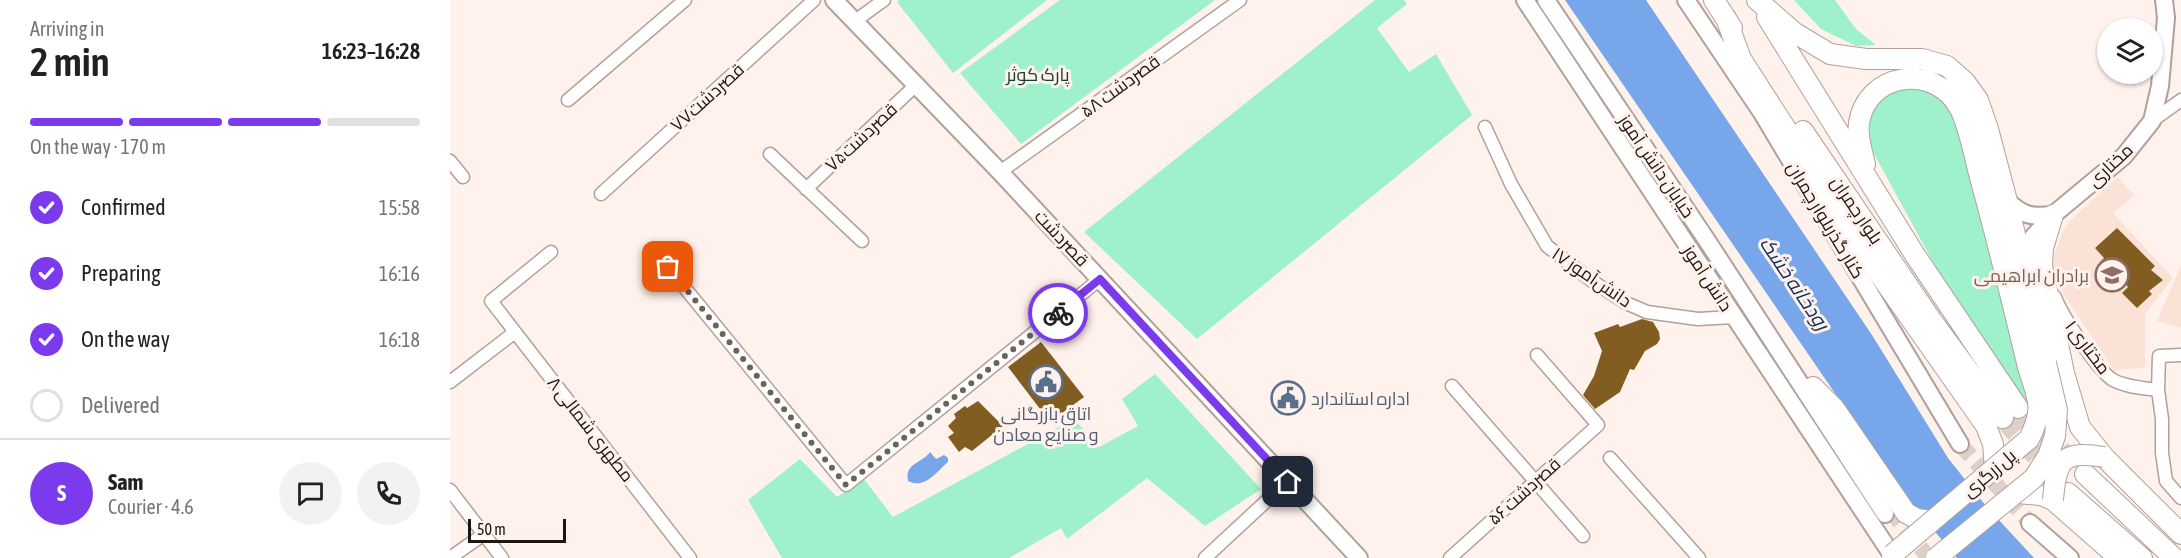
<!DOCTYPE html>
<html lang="en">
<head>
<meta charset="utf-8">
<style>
  body { margin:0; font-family:"Asap Condensed",Cairo,sans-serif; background:#f2f2f2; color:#202124; height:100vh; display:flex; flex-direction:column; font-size:22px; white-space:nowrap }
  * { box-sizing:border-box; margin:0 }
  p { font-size:20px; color:#757577 }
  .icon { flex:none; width:33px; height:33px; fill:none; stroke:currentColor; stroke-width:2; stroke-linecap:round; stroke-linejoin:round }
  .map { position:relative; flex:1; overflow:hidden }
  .panel { display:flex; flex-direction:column; background:#fff; width:450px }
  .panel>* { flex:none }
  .fabs { position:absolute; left:1647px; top:18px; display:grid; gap:12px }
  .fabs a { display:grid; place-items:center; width:66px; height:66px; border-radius:50%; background:#fff; box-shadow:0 2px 4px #0004; font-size:30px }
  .scale { position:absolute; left:18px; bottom:15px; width:98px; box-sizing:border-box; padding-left:6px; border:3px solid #1c1714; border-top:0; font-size:16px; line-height:21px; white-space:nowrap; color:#1c1714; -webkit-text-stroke:4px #fff1eb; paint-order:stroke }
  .pin { position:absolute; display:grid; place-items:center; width:51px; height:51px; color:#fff; margin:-26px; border-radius:12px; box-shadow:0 3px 9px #0006 }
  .courier { position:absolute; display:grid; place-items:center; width:60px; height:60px; margin:-30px; border:4px solid #7c3aed; border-radius:50%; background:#fff; color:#222; box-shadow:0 2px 8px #0007 }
  .overview em { font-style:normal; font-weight:600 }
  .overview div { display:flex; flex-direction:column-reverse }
  .overview { display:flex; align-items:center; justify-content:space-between; height:102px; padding:0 30px }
  h1 { font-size:39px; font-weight:600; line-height:45px }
  .bar { display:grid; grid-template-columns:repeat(4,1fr); gap:9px 6px; align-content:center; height:72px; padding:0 30px }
  .bar i { height:8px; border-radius:4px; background:#e0e0e0 }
  .bar .selected { background:#7c3aed }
  .bar p { grid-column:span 4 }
  .line { display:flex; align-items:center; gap:15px; padding:0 30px; border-top:2px solid #e0e0e0 }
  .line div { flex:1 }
  .round { display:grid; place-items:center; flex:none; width:63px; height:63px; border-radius:32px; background:#f2f2f2 }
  ol { padding:0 30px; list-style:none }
  li { display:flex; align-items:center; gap:18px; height:66px }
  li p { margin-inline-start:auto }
  li .icon { padding:6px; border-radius:50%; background:#7c3aed; color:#fff; stroke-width:4 }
  li:last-child { color:#757577 }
  li i { width:33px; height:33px; border:3px solid #e0e0e0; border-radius:50% }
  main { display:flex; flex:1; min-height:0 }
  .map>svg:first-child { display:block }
</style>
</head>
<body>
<main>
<section class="panel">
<div class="overview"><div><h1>2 min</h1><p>Arriving in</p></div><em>16:23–16:28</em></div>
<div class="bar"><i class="selected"></i><i class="selected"></i><i class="selected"></i><i></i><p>On the way · 170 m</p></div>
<ol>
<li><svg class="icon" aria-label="check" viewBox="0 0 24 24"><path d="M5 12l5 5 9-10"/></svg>Confirmed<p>15:58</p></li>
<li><svg class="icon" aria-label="check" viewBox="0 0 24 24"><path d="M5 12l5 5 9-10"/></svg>Preparing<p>16:16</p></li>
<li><svg class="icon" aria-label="check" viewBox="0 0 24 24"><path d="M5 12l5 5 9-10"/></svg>On the way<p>16:18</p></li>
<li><i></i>Delivered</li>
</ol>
<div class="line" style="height:108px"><b class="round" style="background:#7c3aed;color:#fff">S</b><div><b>Sam</b><p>Courier · 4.6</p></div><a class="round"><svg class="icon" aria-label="chat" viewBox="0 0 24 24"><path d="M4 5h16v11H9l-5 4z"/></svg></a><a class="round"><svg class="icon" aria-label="phone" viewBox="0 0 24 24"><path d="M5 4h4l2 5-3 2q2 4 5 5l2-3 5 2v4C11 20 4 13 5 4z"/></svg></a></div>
</section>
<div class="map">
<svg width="1731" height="558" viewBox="0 0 1731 558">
  <rect width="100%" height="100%" fill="#fff1eb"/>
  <!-- built -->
  <path fill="#fbe2d7" d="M1667,177L1684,195L1663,213L1723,278L1695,314V368L1664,370L1608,286L1603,272L1604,256L1613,231L1621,220Z
    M1731,265V328L1707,321Z"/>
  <!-- green -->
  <path fill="#9ef1ca" d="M449,0H597L503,73L447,2Z
    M610,0H765L571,144L510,73Z
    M925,0H954L957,4L927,28L959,72L986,54L1022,115L747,339L634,232Z
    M1344,0H1385L1406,29L1426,45L1406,46L1371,29Z
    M1463,85L1490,95L1507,121L1580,406L1569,397L1501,295L1423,152C1414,112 1423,96 1463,85Z
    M705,374L811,489L755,526L697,478L617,539L611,528L559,558H332L298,500L350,459L387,497L414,479L443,517L624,419L649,447L688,426L672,399Z"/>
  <!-- water -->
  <path fill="#77a7ea" d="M1115,0H1196L1422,335L1498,458L1536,506L1584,558H1507L1457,498Z
    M480,452L486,459L494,455L498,458V462C487,471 475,490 458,481C454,463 473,463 480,452Z"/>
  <!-- building -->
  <path fill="#815d21" d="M1667,228L1705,266L1701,270L1713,280L1699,291L1702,294L1687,308L1672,293L1678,287L1664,271L1662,273L1650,262L1654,258L1645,248Z
    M1192,319L1203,322L1209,332L1210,339L1207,344L1195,351L1184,370L1180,369L1170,392L1145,409L1133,395L1144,376L1152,351L1144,333L1168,324L1170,327Z
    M591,342L634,397L600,422L558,367Z
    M528,401L553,426L522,451L515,447L509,452L498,437L504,433L498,426L506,418L504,414L515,406L517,408Z"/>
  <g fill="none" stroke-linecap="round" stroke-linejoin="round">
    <!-- secondary-tunnel -->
    <path stroke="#ddd0cb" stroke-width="16" stroke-dasharray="16 8" stroke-linecap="butt" d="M1510,444L1580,523
      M1440,510L1479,558"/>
    <!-- primary-tunnel -->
    <path stroke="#ddd0cb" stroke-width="20" stroke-dasharray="20 10" stroke-linecap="butt" d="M1568,408L1635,474
      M1553,418L1604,477"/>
    <defs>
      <path id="street" d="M405,21L434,0
        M118,100L235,0
        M1702,121L1731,100
        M1035,127L1061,184L1097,246L1142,281L1176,303L1197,312L1248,319L1284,317
        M320,154L412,241
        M0,161L13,177
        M550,172L790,0
        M356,189L466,85
        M151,194L364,0
        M203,249L396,485L650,279
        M101,252L41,301L240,558
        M1605,297C1611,314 1648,371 1663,380C1676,387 1694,388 1708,390
        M1731,355L1709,356L1708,390L1712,419V453L1716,481L1731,498
        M0,382L65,332
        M1002,386L1133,536
        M1160,458L1249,558
        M0,490L52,558
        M0,558L34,534
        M755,558L838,481
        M1000,558L1148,425L1087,355"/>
      <path id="secondary" d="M384,0L550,172L909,558
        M1075,0L1442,555
        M1096,0L1258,242L1435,514
        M1236,0L1312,113L1510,444
        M1557,201C1574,216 1580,217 1603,215
        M1572,268L1583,237L1603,215L1674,156L1702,121L1710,86L1716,18L1714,0
        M1580,523L1620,558"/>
      <path id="primary" d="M1264,0L1282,28
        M1307,0L1345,33L1380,54L1416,59H1472L1497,66L1515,82L1528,100L1538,129L1557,201L1596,363
        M1317,17L1465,255L1568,408
        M1276,18L1291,59L1430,275L1536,426L1543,444L1545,468
        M1353,131L1482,321L1553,418
        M1415,164C1412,151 1407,137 1409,123C1417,72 1484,63 1509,107C1519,124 1525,160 1531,181C1548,243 1563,305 1578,367
        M1603,215L1593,248L1592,266L1614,373L1630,427L1654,457L1731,534
        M1363,387L1384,408L1456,513L1467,519L1481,521
        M1635,474L1724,558
        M1567,493L1591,495L1603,500L1669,558
        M1618,493L1692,558"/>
    </defs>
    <!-- street casing -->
    <use href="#street" stroke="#b1a19a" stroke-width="15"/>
    <!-- secondary casing -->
    <use href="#secondary" stroke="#b1a19a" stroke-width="20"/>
    <!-- primary casing -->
    <use href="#primary" stroke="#b1a19a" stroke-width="22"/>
    <!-- street -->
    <use href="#street" stroke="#fff" stroke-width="12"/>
    <!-- secondary -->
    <use href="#secondary" stroke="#fff" stroke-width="16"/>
    <!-- primary -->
    <use href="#primary" stroke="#fff" stroke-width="20"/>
    <defs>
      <path id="primary-bridge" d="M1603,500C1606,460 1612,450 1654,457
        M1442,555L1579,439C1595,407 1588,400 1578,367
        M1486,558L1584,478L1598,456L1605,436L1607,410L1596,363"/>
    </defs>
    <!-- primary-bridge casing -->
    <use href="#primary-bridge" stroke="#b1a19a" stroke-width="22" stroke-linecap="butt"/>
    <!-- primary-bridge -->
    <use href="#primary-bridge" stroke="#fff" stroke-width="20"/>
  </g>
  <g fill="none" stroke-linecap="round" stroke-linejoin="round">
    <!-- done -->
    <path stroke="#6b635f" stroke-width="6" stroke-dasharray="0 10.8" d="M218,267L396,485L608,313"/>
    <!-- route -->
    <path stroke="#7c3aed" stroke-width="8" d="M608,313L650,279L838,482"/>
  </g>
  <!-- icons -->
  <defs>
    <symbol id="school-ring" viewBox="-11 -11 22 22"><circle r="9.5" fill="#fff1eb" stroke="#8d6e63" stroke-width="1.5"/><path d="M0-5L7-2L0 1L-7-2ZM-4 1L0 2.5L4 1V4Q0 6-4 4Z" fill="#8d6e63"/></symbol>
    <symbol id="civic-ring" viewBox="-11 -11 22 22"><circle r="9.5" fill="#fff1eb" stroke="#5c6f8a" stroke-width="1.5"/><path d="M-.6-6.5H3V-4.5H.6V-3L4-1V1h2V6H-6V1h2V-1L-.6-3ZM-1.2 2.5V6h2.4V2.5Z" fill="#5c6f8a"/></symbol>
  </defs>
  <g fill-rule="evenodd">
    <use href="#school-ring" x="1643" y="256" width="38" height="38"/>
    <use href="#civic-ring" x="577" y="363" width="38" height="38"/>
    <use href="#civic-ring" x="819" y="379" width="38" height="38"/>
  </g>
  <g text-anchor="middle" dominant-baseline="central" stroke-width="6" stroke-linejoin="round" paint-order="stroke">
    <!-- park labels -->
    <g font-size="18" fill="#17412f" stroke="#fff1eb">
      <text x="588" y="74">پارک کوثر</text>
    </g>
    <!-- street labels -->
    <g font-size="18" fill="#1c1714" stroke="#fff1eb">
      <text transform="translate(670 86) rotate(-36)">قصردشت ۵۸</text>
      <text transform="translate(257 97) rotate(-42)">قصردشت۷۷</text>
      <text transform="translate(411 137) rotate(-43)">قصردشت۷۵</text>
      <text transform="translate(1660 165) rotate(-43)">مختاری</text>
      <text transform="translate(1207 166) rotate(56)">خیابان دانش آموز</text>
      <text transform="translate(1407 210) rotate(56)">بلوار چمران</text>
      <text transform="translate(1376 220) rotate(59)">کنار گذربلوار چمران</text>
      <text transform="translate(612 238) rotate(47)">قصردشت</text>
      <text transform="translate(1142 277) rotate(34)">دانش‌آموز ۱۷</text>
      <text transform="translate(1258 278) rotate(57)">دانش آموز</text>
      <text transform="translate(1638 347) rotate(53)">۱ مختاری</text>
      <text transform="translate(141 429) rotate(52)">۸ مطهری شمالی</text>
      <text transform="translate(1539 473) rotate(-40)">پل زرگری</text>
      <text transform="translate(1074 491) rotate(-42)">۵۶ قصردشت</text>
    </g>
    <!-- education labels -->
    <g font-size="18" fill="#785e54" stroke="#fff1eb" text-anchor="end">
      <text x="1639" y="275">برادران ابراهیمی</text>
    </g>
    <!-- service labels -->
    <g font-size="18" fill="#4e5e75" stroke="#fff1eb" text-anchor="start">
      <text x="861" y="398">اداره استاندارد</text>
      <text x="596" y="413" text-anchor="middle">اتاق بازرگانی<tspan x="596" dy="21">و صنایع معادن</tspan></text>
    </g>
    <!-- water labels -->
    <g font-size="20" font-style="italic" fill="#0d2c56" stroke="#fff1eb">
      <text transform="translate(1345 283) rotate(56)">رودخانه خشک</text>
    </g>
  </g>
</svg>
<div class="fabs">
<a><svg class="icon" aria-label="layers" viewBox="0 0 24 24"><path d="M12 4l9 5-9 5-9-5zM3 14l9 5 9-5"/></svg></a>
</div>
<div class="scale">50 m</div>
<div class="pin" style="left:218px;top:267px;background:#ea580c"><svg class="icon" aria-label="bag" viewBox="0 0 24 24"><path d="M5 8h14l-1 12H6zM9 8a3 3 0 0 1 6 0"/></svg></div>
<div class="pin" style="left:838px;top:482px;background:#1f2937"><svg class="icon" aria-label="home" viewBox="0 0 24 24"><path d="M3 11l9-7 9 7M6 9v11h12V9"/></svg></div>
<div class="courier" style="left:608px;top:313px"><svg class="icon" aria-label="bike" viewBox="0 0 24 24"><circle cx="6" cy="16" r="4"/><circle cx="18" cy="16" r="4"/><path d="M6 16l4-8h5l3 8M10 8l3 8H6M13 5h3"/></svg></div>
</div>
</main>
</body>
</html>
